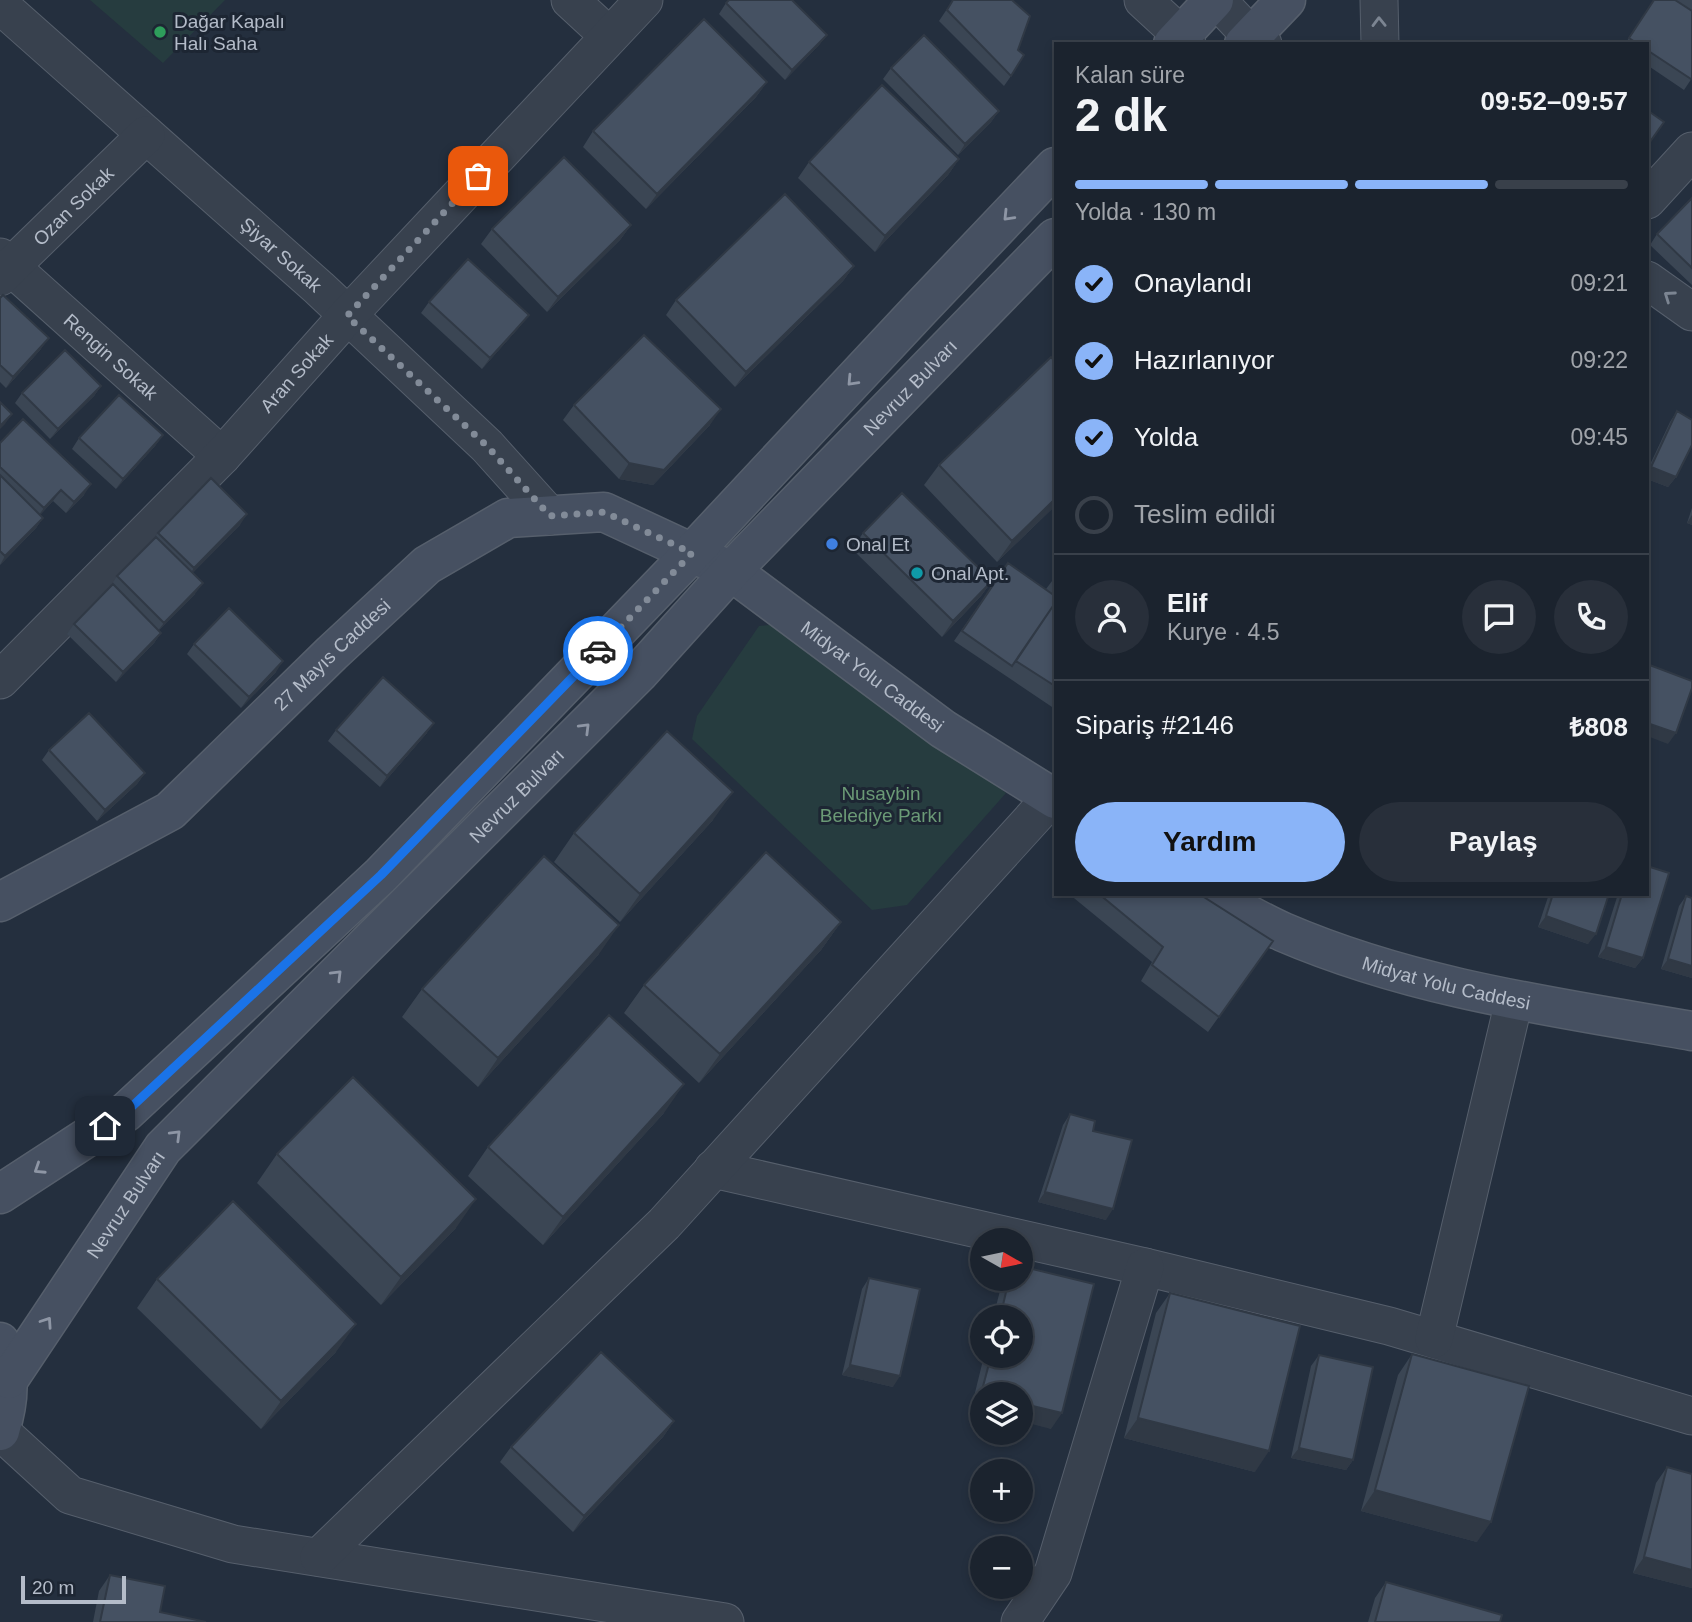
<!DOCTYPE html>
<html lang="tr">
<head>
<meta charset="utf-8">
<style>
  body { margin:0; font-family:Arial,sans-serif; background:#282f3a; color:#f1f3f6; height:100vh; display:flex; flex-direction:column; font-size:26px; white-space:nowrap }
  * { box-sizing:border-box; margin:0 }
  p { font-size:23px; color:#a0a4aa }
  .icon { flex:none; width:38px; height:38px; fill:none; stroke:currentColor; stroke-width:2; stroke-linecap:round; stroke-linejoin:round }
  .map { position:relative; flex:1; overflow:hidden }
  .panel { position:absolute; left:1054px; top:42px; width:595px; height:854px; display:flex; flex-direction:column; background:#1b232e; border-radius:0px; box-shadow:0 4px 10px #0003,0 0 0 2px #39404a }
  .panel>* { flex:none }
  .needle { width:46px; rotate:99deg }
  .tools { position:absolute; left:970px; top:1228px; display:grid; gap:14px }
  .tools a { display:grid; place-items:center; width:63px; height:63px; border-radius:50%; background:#1b232e; box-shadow:0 4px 10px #0003,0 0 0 2px #39404a; font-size:35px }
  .scale { position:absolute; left:21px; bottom:18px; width:105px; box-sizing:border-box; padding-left:7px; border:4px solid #b4bcc9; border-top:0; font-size:19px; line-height:24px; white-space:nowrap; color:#b4bcc9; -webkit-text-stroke:5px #1d2633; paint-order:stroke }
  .pin { position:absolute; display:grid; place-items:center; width:60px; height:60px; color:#fff; margin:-30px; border-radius:14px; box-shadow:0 4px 10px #0006 }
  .courier { position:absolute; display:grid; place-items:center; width:70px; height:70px; margin:-35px; border:5px solid #1a73e8; border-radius:50%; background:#fff; color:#222; box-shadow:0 2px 9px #0007 }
  .overview em { font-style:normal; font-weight:800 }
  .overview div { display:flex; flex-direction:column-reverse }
  .overview { display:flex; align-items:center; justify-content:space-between; height:119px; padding:0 21px }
  h1 { font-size:46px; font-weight:800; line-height:52px }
  .bar { display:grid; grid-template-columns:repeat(4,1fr); gap:10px 7px; align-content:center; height:84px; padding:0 21px }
  .bar i { height:9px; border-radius:5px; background:#39404a }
  .bar .on { background:#8ab4f8 }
  .bar p { grid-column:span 4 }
  .line { display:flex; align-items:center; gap:18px; padding:0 21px; border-top:2px solid #39404a }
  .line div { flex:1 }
  .round { display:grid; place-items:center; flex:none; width:74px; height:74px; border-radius:37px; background:#282f3a }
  ol { padding:0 21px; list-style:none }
  li { display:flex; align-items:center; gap:21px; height:77px }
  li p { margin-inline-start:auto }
  li .icon { padding:7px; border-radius:50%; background:#8ab4f8; color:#111; stroke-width:4 }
  li:last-child { color:#a0a4aa }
  li i { width:38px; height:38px; border:4px solid #39404a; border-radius:50% }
  .button { display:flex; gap:14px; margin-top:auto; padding:14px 21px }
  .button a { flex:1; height:80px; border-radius:42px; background:#8ab4f8; color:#111; font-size:28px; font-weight:800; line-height:80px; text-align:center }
  .button a+a { background:#282f3a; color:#f1f3f6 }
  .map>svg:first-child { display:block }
</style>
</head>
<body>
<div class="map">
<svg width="1692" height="1622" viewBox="0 0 1692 1622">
  <rect width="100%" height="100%" fill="#242f3e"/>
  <!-- green -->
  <path fill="#263c3f" d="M90,0H225L163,63Z
    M779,624L1006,793L907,905L872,910L692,739L697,716L759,626Z"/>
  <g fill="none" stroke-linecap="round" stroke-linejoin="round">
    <defs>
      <g id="street">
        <path d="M570,0L609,36"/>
        <path d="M1143,0L1181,35L1187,44"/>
        <path d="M1217,0L1251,36L1263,44"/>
        <path d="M1379,0L1380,44"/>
        <path id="s1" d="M0,5L319,288L487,446L550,516"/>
        <path d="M1647,200L1692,151"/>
        <path id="s2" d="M0,257L222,456"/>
        <path id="s3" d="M0,277L146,135"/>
        <path d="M1647,280L1692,312"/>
        <path id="s4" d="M0,680L222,456L347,316L644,0"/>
        <path d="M713,1169L1145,1267L1389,1326L1692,1416"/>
        <path d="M1434,1339L1514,1001"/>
        <path d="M0,1431L70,1495L233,1544L725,1622"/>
        <path d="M319,1557L664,1224L1052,797"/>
        <path d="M1020,1622L1053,1573L1145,1267"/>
      </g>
      <g id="secondary">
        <path d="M1173,44L1214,0"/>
        <path d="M1244,44L1286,0"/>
        <path id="s5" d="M1212,894C1235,907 1258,921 1283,932C1413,988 1553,1007 1692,1031"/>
        <path id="s6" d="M0,902L170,811L332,653L427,565L508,518L604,512L731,571L943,729L1055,799"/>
        <path d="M0,1194L126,1112L381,875L692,553L920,309L1055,167"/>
        <path d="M0,1342C9,1379 11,1394 0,1431"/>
        <path id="s7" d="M9,1379L163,1148L639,673L731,571L1055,238"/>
      </g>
    </defs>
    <!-- street casing -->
    <use href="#street" stroke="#565f6c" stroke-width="39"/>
    <!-- secondary casing -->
    <use href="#secondary" stroke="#565f6c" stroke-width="41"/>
    <!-- street -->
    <use href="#street" stroke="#38414e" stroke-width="37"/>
    <!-- secondary -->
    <use href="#secondary" stroke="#465061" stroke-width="38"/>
  </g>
  <!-- wall -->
  <path fill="#3b4654" d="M953,0L1018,50L1011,76L1004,86L939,21Z
    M1654,0H1692V78L1684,90L1647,65V44H1625Z
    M726,3L827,35L819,45L785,80L719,14Z
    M891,68L999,111L991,122L958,155L883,79Z
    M767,82L756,97L646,209L583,147L593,131Z
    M959,159L948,175L875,252L798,178L809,162Z
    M1692,198V285L1650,245L1657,234Z
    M631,225L620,240L547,312L481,244L492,229Z
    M854,266L843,281L735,387L666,315L676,300Z
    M0,298L41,349L6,388L0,382Z
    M429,302L521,325L482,369L421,313Z
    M1055,362V506L997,562L924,485L939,465Z
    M101,386L94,396L50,439L15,403L22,393Z
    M574,405L710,425L653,485L619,479L563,420Z
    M1677,411L1676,477L1668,487L1647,479V471L1670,422Z
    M163,435L155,446L116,489L72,449L79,438Z
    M0,443L84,495L66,513L53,501L40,515L43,518L36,528L0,565Z
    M1692,508V525L1687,523Z
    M240,525L192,573L195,594L159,630L161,633L154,643L116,682L67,634L74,624L110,587L117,576L153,540L158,533Z
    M863,533L992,581L981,596L942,637L852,549Z
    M1008,563L1050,592L1046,589L1055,577V709L954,641Z
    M194,644L276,672L241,708L187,654Z
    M336,730L427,733L380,787L328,741Z
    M49,750L145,773L137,784L97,821L42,760Z
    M713,820L620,922L554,862L574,833Z
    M1069,894H1199L1273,941L1208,1032L1141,981L1152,962Z
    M1549,894H1609L1588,944L1538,927Z
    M1618,894H1647L1643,958L1635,968L1598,957Z
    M1686,896L1692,978L1661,969L1679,906Z
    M841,922L821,950L699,1083L624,1013L644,985Z
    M599,954L478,1087L402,1017L422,989Z
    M664,1113L543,1245L468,1176L488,1147Z
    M1070,1114L1093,1131L1106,1220L1038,1202L1063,1125Z
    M277,1154L456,1228L381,1305L257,1183Z
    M869,1278L893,1387L842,1375L862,1289Z
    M157,1279L336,1352L261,1429L137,1308Z
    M1003,1279H1020L1051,1429L982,1395V1412L971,1409L984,1356H1020V1318H993Z
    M1170,1293L1255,1472L1124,1438L1156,1313Z
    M1412,1354L1477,1542L1361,1511L1398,1375Z
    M1319,1355L1353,1460L1346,1470L1291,1458L1311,1366Z
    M674,1421L663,1437L573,1532L500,1462L511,1447Z
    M1667,1467L1692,1588L1633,1573L1656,1483Z
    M110,1575L160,1612L206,1622H93L99,1591Z
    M1386,1582L1500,1622H1368L1375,1598Z"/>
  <!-- shaded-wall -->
  <path fill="#303945" d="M827,35L819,45L785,80L792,70Z
    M767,82L756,97L646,209L657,194Z
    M999,111L991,122L958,155L965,144Z
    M959,159L948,175L875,252L885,236Z
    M631,225L620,240L547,312L558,297Z
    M854,266L843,281L735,387L746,372Z
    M529,315L521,325L482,369L490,358Z
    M49,338L41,349L6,388L13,377Z
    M101,386L94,396L50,439L58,429Z
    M721,409L710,425L653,485L619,479L629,463Z
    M12,414L5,424L0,429V426Z
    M163,435L155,446L116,489L123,479Z
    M1651,467L1676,477L1668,487L1647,479V473Z
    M91,484L84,495L66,513L74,502Z
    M61,490L53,501L36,519L44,508Z
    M1055,499V506L997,562L1012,541Z
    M247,514L240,525L187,579L194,568Z
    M1692,515V525L1687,523Z
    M43,518L36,528L0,565L5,556Z
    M992,581L981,596L942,637L953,621Z
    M203,583L195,594L156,633L164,623Z
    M161,633L154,643L116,682L123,672Z
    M283,661L276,672L241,708L249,697Z
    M434,723L427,733L380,787L387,776Z
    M1647,723L1676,733L1668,744L1647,736Z
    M145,773L137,784L97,821L105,810Z
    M733,792L713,820L620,922L640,894Z
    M1546,916L1596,934L1588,944L1538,927Z
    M841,922L821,950L699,1083L720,1054Z
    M619,925L599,954L478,1087L498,1058Z
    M1606,947L1643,958L1635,968L1598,957Z
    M1668,959L1692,966V978L1661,969Z
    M684,1084L664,1113L543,1245L563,1217Z
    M1045,1192L1113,1209L1106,1220L1038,1202Z
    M476,1199L456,1228L381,1305L401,1277Z
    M356,1324L336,1352L261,1429L281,1401Z
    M850,1365L900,1376L893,1387L842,1375Z
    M981,1394L986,1395H982V1412L971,1409Z
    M1020,1403L1062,1413L1051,1429L1020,1421Z
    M1138,1418L1269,1451L1255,1472L1124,1438Z
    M674,1421L663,1437L573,1532L584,1516Z
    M1299,1448L1353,1460L1346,1470L1291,1458Z
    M1375,1490L1491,1522L1477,1542L1361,1511Z
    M1644,1557L1692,1570V1588L1633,1573Z"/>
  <!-- building -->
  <path fill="#455162" stroke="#303945" stroke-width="2" d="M729,0H792L827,35L792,70L726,3Z
    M953,0H1012L1030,16L1018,50L1024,55L1011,76L947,10Z
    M1654,0H1675L1692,11V78L1691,79L1647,50V44H1638L1629,38Z
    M704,19L767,82L657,194L593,131Z
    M924,35L999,111L965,144L891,68Z
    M882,85L959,159L885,236L809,162Z
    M1647,110L1664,122L1647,146Z
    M564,157L631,225L558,297L492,229Z
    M785,194L854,266L746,372L676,300Z
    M1692,198V268L1657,234Z
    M468,259L529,315L490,358L429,302Z
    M3,295L49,338L13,377L0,365V298Z
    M644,335L721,409L664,470L629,463L574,405Z
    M65,350L101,386L58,429L22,393Z
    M1051,357L1055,362V499L1012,541L939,465Z
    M119,395L163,435L123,479L79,438Z
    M0,402L12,414L0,426Z
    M1677,411L1692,420V445L1676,477L1651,467Z
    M23,419L91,484L74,502L61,490L44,508L0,467V443Z
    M0,475L43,518L5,556L0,551Z
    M211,478L247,514L194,568L158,533Z
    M902,493L992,581L953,621L863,533Z
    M156,537L203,583L164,623L117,576Z
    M1008,563L1055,596V603L1012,666L962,631Z
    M113,584L161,633L123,672L74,624Z
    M1055,603V686L1016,661Z
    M229,608L283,661L249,697L194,644Z
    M1647,664L1692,681V688L1676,733L1647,723Z
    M383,677L434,723L387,776L336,730Z
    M89,713L145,773L105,810L49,750Z
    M667,731L733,792L640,894L574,833Z
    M766,852L841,922L720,1054L644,985Z
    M544,856L619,925L498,1058L422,989Z
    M1647,866L1669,873L1643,958L1606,947L1622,894H1647Z
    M1099,894H1199L1273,941L1219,1017L1152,965L1163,947Z
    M1553,894H1609L1596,934L1546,916Z
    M1686,896L1692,898V966L1668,959Z
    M609,1015L684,1084L563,1217L488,1147Z
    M353,1077L476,1199L401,1277L277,1154Z
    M1070,1114L1095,1121L1093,1131L1132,1140L1113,1209L1045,1192Z
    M233,1201L356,1324L281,1401L157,1279Z
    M1020,1266L1094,1284L1062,1413L1020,1403V1395H986L981,1394L991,1356H1020V1318H1000L1009,1279H1020Z
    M869,1278L920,1289L900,1376L850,1365Z
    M1170,1293L1300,1326L1269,1451L1138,1418Z
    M601,1352L674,1421L584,1516L511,1447Z
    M1412,1354L1529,1386L1491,1522L1375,1490Z
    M1319,1355L1373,1367L1353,1460L1299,1448Z
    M1667,1467L1692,1474V1570L1644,1557Z
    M110,1575L165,1586L160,1612L206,1622H100Z
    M1386,1582L1502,1615L1500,1622H1375Z"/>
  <!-- one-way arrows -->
  <defs><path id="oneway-chevron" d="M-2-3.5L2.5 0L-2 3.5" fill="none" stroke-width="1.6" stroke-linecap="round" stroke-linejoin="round" transform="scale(1.75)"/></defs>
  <g stroke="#7c8592">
    <use href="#oneway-chevron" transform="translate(1379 22) rotate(-91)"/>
    <use href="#oneway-chevron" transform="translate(1669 296) rotate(-145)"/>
  </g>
  <g stroke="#8e96a5">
    <use href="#oneway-chevron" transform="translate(1008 216) rotate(134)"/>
    <use href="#oneway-chevron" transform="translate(852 381) rotate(133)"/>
    <use href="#oneway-chevron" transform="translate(585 728) rotate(-45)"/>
    <use href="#oneway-chevron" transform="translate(337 975) rotate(-45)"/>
    <use href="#oneway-chevron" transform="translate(176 1135) rotate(-45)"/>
    <use href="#oneway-chevron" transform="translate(39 1169) rotate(147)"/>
    <use href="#oneway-chevron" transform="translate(47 1322) rotate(-56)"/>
  </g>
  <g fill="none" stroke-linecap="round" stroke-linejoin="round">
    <!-- done -->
    <path stroke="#828b98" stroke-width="7" stroke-dasharray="0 12.6" d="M478,176L347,316L487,446L550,516L604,512L692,553L598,651"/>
    <!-- route -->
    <path stroke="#1a73e8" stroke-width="9" d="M105,1126L126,1112L381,875L598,651"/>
  </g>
  <!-- markers -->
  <circle fill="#2e9e5b" stroke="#1d2633" stroke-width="2.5" cx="160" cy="32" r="7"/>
  <circle fill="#3f7fe0" stroke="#1d2633" stroke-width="2.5" cx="832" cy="544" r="7"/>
  <circle fill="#0f9aa8" stroke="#1d2633" stroke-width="2.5" cx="917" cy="573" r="7"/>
  <g text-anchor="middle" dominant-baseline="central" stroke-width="6" stroke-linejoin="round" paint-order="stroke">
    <!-- poi labels -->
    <g font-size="19" fill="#b4bcc9" stroke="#1d2633" text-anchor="start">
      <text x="174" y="21">Dağar Kapalı<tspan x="174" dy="22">Halı Saha</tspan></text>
      <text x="846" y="544">Onal Et</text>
      <text x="931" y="573">Onal Apt.</text>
    </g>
    <!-- street labels -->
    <g font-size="19" fill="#b4bcc9" stroke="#1d2633">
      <text stroke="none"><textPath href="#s3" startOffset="102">Ozan Sokak</textPath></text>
      <text stroke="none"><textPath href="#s1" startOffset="376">Şiyar Sokak</textPath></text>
      <text stroke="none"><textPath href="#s2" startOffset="149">Rengin Sokak</textPath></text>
      <text stroke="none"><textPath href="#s4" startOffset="427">Aran Sokak</textPath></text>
      <text stroke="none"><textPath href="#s7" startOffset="1344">Nevruz Bulvarı</textPath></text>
      <text stroke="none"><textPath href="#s6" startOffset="418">27 Mayıs Caddesi</textPath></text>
      <text stroke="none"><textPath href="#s6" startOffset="1055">Midyat Yolu Caddesi</textPath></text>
      <text stroke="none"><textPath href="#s7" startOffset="777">Nevruz Bulvarı</textPath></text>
      <text stroke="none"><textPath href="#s5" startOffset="252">Midyat Yolu Caddesi</textPath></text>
      <text stroke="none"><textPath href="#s7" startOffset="210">Nevruz Bulvarı</textPath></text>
    </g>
    <!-- park labels -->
    <g font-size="19" fill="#6b9a76" stroke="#1d2633">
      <text x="881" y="793">Nusaybin<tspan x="881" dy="22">Belediye Parkı</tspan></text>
    </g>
  </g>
</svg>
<div class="tools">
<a><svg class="needle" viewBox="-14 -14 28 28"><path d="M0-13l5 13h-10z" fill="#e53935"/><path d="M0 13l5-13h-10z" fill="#a0a4aa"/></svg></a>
<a><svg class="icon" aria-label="locate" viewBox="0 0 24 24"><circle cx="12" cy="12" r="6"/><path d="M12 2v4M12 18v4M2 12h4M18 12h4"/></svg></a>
<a><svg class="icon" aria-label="layers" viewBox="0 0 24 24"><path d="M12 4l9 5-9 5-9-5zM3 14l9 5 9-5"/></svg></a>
<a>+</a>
<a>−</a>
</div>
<div class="scale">20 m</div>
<div class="pin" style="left:478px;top:176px;background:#ea580c"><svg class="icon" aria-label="bag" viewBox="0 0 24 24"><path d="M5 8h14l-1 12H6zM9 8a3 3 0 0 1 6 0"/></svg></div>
<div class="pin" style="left:105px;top:1126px;background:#1f2937"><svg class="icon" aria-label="home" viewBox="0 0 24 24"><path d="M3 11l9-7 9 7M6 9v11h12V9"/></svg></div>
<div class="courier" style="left:598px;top:651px"><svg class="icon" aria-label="car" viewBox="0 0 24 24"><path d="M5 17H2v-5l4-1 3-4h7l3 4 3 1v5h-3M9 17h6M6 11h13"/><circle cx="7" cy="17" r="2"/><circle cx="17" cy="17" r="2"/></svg></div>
<section class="panel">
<div class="overview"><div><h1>2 dk</h1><p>Kalan süre</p></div><em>09:52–09:57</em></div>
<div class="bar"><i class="on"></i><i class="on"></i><i class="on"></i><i></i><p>Yolda · 130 m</p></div>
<ol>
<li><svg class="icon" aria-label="check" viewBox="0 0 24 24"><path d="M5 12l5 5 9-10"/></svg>Onaylandı<p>09:21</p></li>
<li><svg class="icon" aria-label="check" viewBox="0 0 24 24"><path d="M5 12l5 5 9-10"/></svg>Hazırlanıyor<p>09:22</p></li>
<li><svg class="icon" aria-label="check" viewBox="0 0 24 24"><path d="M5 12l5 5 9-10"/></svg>Yolda<p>09:45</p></li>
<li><i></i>Teslim edildi</li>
</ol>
<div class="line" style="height:126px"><a class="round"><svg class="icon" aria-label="person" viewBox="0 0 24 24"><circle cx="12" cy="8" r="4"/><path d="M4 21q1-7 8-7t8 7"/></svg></a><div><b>Elif</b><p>Kurye · 4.5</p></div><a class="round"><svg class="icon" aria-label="chat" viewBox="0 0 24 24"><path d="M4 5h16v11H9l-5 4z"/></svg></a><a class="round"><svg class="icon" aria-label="phone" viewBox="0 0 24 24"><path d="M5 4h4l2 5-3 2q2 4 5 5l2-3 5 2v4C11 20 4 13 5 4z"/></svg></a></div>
<div class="line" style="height:91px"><div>Sipariş #2146</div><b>₺808</b></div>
<div class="button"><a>Yardım</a><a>Paylaş</a></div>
</section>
</div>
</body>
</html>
